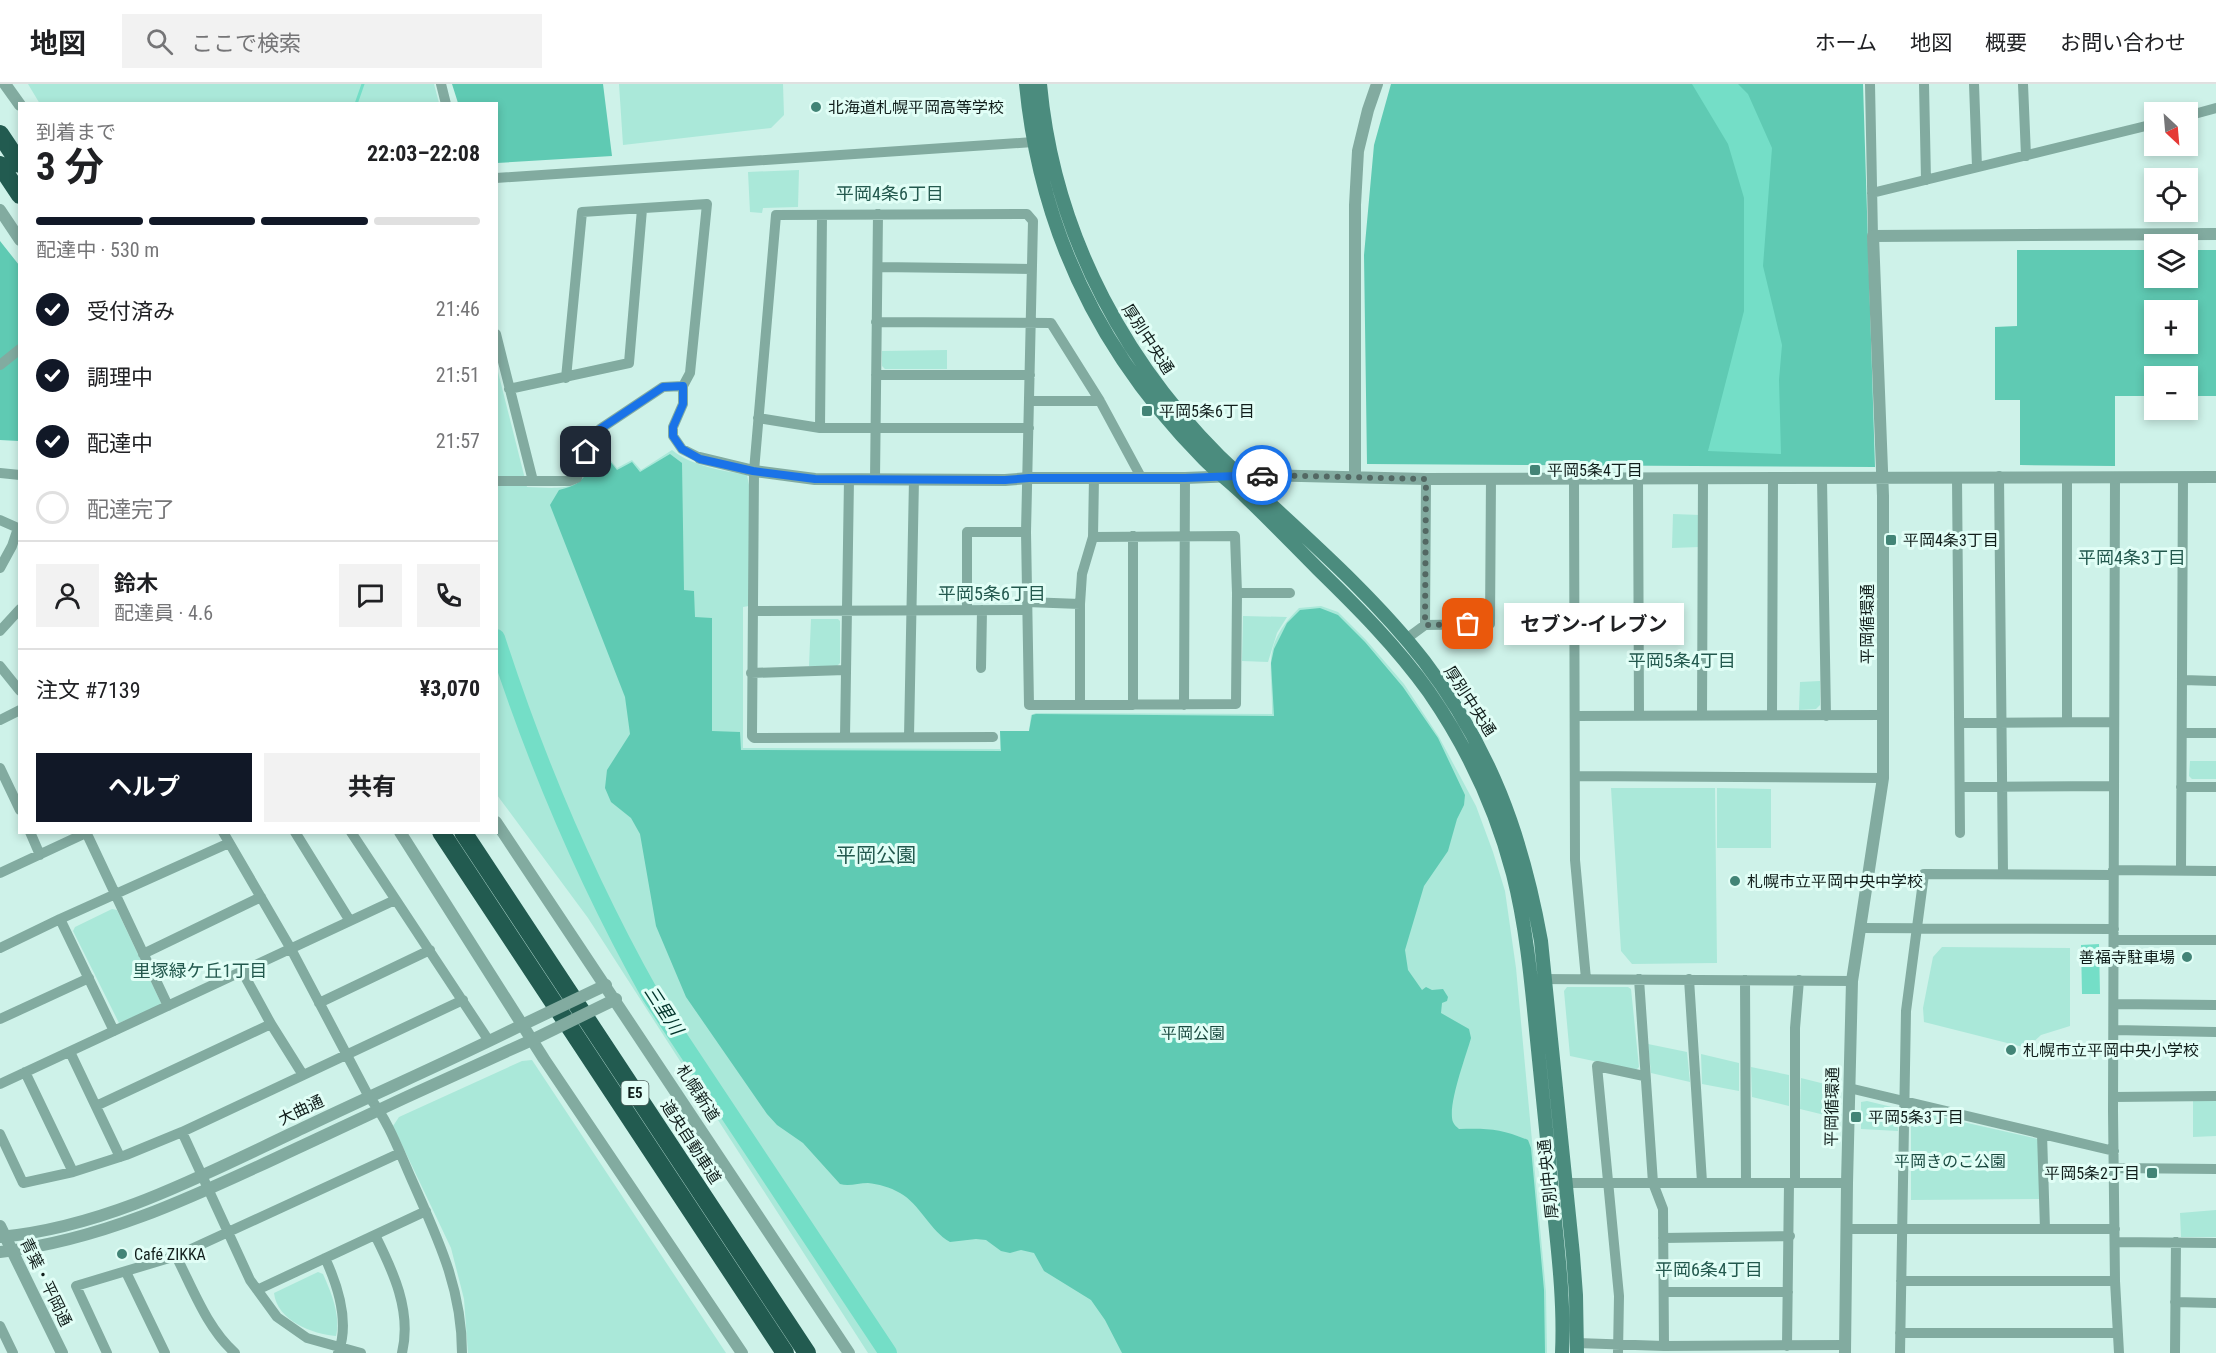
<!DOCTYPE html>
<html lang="ja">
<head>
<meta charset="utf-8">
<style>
  body { margin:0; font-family:"Roboto Condensed","Noto Sans JP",sans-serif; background:#f2f2f2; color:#202124; height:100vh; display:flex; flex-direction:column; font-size:22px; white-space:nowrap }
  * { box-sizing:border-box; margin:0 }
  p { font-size:20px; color:#757577 }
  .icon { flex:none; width:33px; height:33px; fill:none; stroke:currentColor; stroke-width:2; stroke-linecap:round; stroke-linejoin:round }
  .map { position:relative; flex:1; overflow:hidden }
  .side { position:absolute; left:18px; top:18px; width:480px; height:732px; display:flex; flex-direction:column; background:#fff; border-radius:0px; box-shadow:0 3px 9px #0003 }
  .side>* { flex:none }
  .needle { width:39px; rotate:154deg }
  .fabs { position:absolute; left:2144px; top:18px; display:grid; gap:12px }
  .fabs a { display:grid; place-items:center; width:54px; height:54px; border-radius:0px; background:#fff; box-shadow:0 3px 9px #0003; font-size:30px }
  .pin { position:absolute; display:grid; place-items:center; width:51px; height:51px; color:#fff; margin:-26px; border-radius:12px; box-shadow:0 3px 9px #0006 }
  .courier { position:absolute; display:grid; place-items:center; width:60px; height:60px; margin:-30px; border:4px solid #1a73e8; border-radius:50%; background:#fff; color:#222; box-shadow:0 2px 8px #0007 }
  .bubble { position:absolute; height:42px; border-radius:0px; background:#fff; box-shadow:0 3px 9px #0003; font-size:20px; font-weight:700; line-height:42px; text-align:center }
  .overview em { font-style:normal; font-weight:700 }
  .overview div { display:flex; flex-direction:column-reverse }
  .overview { display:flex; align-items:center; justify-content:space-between; height:102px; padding:0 18px }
  h1 { font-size:39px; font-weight:700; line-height:45px }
  .bar { display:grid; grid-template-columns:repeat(4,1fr); gap:9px 6px; align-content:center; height:72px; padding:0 18px }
  .bar i { height:8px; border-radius:4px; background:#e0e0e0 }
  .bar .on { background:#111827 }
  .bar p { grid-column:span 4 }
  .line { display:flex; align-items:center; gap:15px; padding:0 18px; border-top:2px solid #e0e0e0 }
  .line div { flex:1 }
  .round { display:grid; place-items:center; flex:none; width:63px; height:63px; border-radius:0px; background:#f2f2f2 }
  ol { padding:0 18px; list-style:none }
  li { display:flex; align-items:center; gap:18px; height:66px }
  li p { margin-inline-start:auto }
  li .icon { padding:6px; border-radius:50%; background:#111827; color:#fff; stroke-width:4 }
  li:last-child { color:#757577 }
  li i { width:33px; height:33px; border:3px solid #e0e0e0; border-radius:50% }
  .primary-button { display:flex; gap:12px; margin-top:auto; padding:12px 18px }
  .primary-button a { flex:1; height:69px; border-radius:0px; background:#111827; color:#fff; font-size:24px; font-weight:700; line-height:69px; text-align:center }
  .primary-button a+a { background:#f2f2f2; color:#202124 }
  header { display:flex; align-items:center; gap:36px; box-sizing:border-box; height:84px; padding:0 30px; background:#fff; border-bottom:2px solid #e0e0e0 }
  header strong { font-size:28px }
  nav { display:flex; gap:33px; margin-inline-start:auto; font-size:21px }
  .search { width:420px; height:54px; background:#f2f2f2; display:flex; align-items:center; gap:15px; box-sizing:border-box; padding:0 21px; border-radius:0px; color:#757577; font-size:22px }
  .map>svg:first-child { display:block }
</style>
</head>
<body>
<header>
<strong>地図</strong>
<div class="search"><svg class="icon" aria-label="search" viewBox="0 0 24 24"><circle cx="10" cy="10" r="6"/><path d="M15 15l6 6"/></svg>ここで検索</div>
<nav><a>ホーム</a><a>地図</a><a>概要</a><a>お問い合わせ</a></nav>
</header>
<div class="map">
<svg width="2216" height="1269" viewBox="0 0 2216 1269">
  <rect width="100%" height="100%" fill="#cef2e9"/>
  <!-- green -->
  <path fill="#aae8d9" d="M28,0H434L439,19L40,20Z
    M619,0H783L784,31L771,44L623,61Z
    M799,86L798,123L763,124L762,129L750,128L748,88Z
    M947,266V285H885L882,282V267Z
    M496,280L527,403C545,403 576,409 585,390C590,380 592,368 596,358L617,384L632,376L641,386L672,366C693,383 722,386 747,391L749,401V522L743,523V664L1000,665V647H1029L1031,631L1036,629L1272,630C1273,582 1260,563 1299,524L1321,522L1338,528L1366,556L1404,600L1439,653L1476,722L1493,768L1505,807L1516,884L1546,1208L1547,1269H868L588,834L497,711Z
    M1673,430L1700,431L1699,463L1672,464Z
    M1243,532L1287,533L1277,549L1268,578L1242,577Z
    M811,535H838L840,537V579L837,582H809Z
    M1820,597V621L1816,625L1799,626L1800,598Z
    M2190,677H2216V695H2192L2189,692Z
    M1611,704H1715L1717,879L1632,880L1621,867Z
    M1717,704L1771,705V764H1717Z
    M112,825L117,826L161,919L159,922L119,939L73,847L75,843Z
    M1942,863L2070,864V942L2041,951L2027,964L1924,938L1923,924L1933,873Z
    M1567,903H1628L1631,905L1639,983L1636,986L1570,972L1564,907Z
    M1648,960L1687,968L1690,998L1651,989Z
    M1701,970L1739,979V1007L1702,1000Z
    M532,976L726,1269H468L464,1215L451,1164L393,1042L399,1033L522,977Z
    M1751,983L1789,991V1022L1752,1013Z
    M1801,994L1837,1003V1034L1800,1025Z
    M2216,1012V1052L2193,1053V1013Z
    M1867,1017L1896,1024L1898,1047L1861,1045V1018Z
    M1914,1027L2038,1055L2041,1115L1911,1116V1031Z
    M2216,1126V1153H2181L2180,1129Z
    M318,1188L323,1190C331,1208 341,1232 336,1252C313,1250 277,1237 274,1209Z"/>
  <!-- forest -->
  <path fill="#5fcab3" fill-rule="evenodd" d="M452,0H603L612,72L497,79L496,20L458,19Z
    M1391,0H1863L1875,383L1367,380L1364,171L1374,61Z
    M0,157L19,181V357L0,356Z
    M2017,166H2154V194H2187V166H2216V312H2187V292H2154V312H2115V382L2020,381V316H1995V243L2017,242ZM2154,226H2187V260H2154Z
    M597,361L617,386L632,378L640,388L670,370L682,379L684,506L694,507L695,533L712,534V647L740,648L741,666L1001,667L1000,647H1029L1032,631L1036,630L1274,632L1271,579L1274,565L1287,539L1300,526L1320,524L1338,531L1365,558L1403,603L1438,654L1465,711L1464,721L1457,735L1448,767L1424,802L1405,866L1408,886L1422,906L1426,903L1432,906L1443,905L1448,913L1447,917L1442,919L1441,929L1469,945L1471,954C1466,972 1447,1022 1453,1038C1454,1041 1457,1043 1459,1045C1487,1044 1502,1045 1528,1056L1531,1064L1544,1206L1545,1269H1122L1105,1236L1091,1216L1044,1187L1034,1169L1021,1166L1010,1169L1001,1167L986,1156L976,1155L950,1158C930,1147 920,1120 900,1109C890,1103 878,1100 868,1099C858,1099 849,1103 840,1100L803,1059L777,1041L767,1030L686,913L656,842L640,750L631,734L611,718L605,704L607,686L630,650L625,613L550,421L559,406C591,398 585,388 597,361Z"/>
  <!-- water -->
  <path fill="#74dec7" d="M1692,0H1738L1748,10L1772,64L1763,182L1782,261L1779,296L1781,370L1708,367L1744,227V114L1728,60Z
    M2099,860L2100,910H2082L2081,861Z"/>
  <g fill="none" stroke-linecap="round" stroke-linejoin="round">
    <!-- stream -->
    <path stroke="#74dec7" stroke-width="3" d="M356,20L363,0"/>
    <!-- river -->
    <path stroke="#74dec7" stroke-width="18" d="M496,554C536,678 587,798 651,912L888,1269"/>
    <!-- minor -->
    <path stroke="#82aba0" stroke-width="10" d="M441,0L446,20
      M1870,0L1873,152
      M1924,0L1926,96
      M1974,0L1977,83
      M2023,0L2026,72
      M2187,32L2216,24
      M496,94L1033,58
      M1872,109L2154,40
      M878,183L1032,185
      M876,238L1051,239L1100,317L1141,393
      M496,250L533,397
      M0,281L20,265
      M876,291H1030
      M566,294L582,128L707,120L690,289L683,302V320L673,343V352L682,365L700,374
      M509,305L629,279L642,125
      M1029,317H1100
      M758,334L820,344H1029
      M820,344L822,131
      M0,389L20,391
      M1999,392L2003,790
      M1957,393L1960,749
      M2115,393L2113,1027L2115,1197L2119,1269
      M1638,394L1639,632
      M1574,395L1575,776L1586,895
      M1822,395L1826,632
      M875,396L878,130
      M496,397H570L577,394L593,354L600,345L663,303L683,302
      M0,436L18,444L12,462L0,484
      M1133,452V621
      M1237,509H1290
      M1027,518L1080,520
      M967,525V448H1026
      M753,527L1027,526
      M1425,541L1426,395
      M0,547L20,525
      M1406,555L1425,541L1490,540L1491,394
      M0,582L20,607
      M981,584L982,526
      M751,589L845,586
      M2183,596L2216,597
      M1080,621V520L1082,490L1093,453L1094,393
      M1184,621L1185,394
      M1772,631L1773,394
      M1575,632L1884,631
      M1702,632L1703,395
      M0,636L20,626
      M2067,638V393
      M1960,639L2114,638
      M2183,649H2216
      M845,653L849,395
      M909,653L914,395
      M993,653L754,654L752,652L754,387L776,131L1027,130L1033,137L1026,448L1029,621L1236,620L1237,509L1235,452L1093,453
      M0,684L20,726
      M1575,692L1883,694
      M1961,703L2114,702
      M2181,703H2216
      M30,748L40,771
      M86,748L168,922
      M223,748L291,865L369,1013C388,1036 399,1067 411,1094C437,1153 462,1203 462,1269
      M295,748L350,837
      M351,748L489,957
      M2113,786L2216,787
      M2181,787L2183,393
      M0,789L88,748
      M60,835L114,947
      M1861,844L2114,845
      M2114,856H2216
      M0,864L60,835L229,759
      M143,870L261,813
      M242,887L271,940L303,991
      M1537,895L1852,897
      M1639,895L1653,1099L1663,1125L1664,1262
      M1689,895L1702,1098
      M1745,896L1746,1098
      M319,919L430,866
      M2114,920L2216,921
      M0,935L89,894
      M2114,946L2216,948
      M70,968L120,1073
      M25,988L73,1088
      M0,1000L395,816
      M1849,1004L2114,1067
      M2113,1013L2216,1012
      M96,1022L271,940
      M182,1048L250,1196L277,1233L307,1254L361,1269
      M0,1050L23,1099L73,1088L126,1071L182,1048L463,916
      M2042,1050L2045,1145
      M2114,1084L2216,1085
      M1566,1099H1847
      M1795,1099V944L1799,896
      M1846,1145H2115
      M375,1151C393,1187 412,1227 402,1269
      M1663,1154L1790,1152
      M2115,1158L2216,1159
      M176,1172C193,1205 207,1244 235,1269
      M325,1174C338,1202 350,1239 338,1269
      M126,1188L165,1269
      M1901,1197H2115
      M257,1206L426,1127
      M1665,1208H1788
      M2175,1218L2216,1219
      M0,1242L13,1269
      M1900,1249H2118
      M1577,1259L1664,1262L1845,1261
      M1787,1262L1789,1099
      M107,1269L76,1202L176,1172L400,1069
      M1618,1269L1619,1212L1597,982L1644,992
      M1900,1269L1906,927L1924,790L2113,791
      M2175,1269L2176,1158"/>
    <!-- tertiary -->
    <path stroke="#82aba0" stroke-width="12" d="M5,0L20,21
      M0,126L20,156
      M700,374L754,387L815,395L1005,396L1029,394H1185L1261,391L1426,395L2216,393
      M1355,392V121L1358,67L1368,26L1377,0
      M496,738L849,1269
      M400,748L544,975L742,1269
      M0,1142L62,1269
      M0,1153C108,1143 207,1089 303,1044C376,1009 450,977 522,941
      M0,1168C108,1156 207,1106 304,1061C380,1025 456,990 532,956
      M1845,1269L1847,1099L1852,897L1883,694V412L1873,152L2216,150"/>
    <!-- secondary -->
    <path stroke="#4b8c7e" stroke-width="14" d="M1026,0C1040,147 1100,270 1204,375C1218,389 1233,400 1247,414C1271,437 1294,461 1318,485C1357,523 1397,563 1429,608C1467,663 1496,725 1513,790C1526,841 1531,894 1536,946C1540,989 1545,1032 1549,1075C1554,1140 1565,1204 1562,1269
      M1040,0C1054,152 1128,289 1240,392C1303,451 1371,509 1424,577C1490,663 1522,751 1541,857L1573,1171L1576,1211L1577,1269"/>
    <!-- motorway -->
    <path stroke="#225b50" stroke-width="18" d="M0,50L20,80
      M0,81L20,111
      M441,748L785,1269
      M463,748L807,1269"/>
    <!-- tertiary-bridge -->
    <path stroke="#82aba0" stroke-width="12" d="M522,941L606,901
      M532,956L616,915"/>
  </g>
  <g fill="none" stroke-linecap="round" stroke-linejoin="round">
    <!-- done -->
    <path stroke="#536863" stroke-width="6" stroke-dasharray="0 10.8" d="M1262,391L1426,395L1425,541L1468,540"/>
    <!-- route -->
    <path stroke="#1a73e8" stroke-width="8" d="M586,368L593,354L600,345L663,303L683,302V320L673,343V352L682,365L700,375L753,387L815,395L1005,396L1029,394H1185L1262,391"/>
  </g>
  <!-- markers -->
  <g fill="#428476" stroke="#e1fef6" stroke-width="2">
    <circle cx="816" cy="23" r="6"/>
    <rect x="1141" y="321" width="12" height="12" rx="3"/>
    <rect x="1529" y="380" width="12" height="12" rx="3"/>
    <rect x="1885" y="450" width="12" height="12" rx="3"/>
    <circle cx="1735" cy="797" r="6"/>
    <circle cx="2187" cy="873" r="6"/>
    <circle cx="2011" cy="966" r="6"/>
    <rect x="1850" y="1027" width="12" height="12" rx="3"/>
    <rect x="2146" y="1083" width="12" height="12" rx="3"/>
    <circle cx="122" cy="1170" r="6"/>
  </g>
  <g text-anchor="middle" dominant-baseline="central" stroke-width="6" stroke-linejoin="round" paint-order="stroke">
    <!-- shield labels -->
    <rect fill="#e1fef6" stroke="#4f615d" stroke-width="1.5" x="621.5" y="997" width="27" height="24" rx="4.5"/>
    <g font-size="15" font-weight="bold" fill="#111e1b">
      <text x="635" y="1009">E5</text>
    </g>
    <!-- poi labels -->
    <g font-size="16" fill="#111e1b" stroke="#e1fef6" text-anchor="start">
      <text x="828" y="23">北海道札幌平岡高等学校</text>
      <text x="1159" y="327">平岡5条6丁目</text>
      <text x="1547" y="386">平岡5条4丁目</text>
      <text x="1903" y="456">平岡4条3丁目</text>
      <text x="1747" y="797">札幌市立平岡中央中学校</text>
      <text x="2175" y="873" text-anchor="end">善福寺駐車場</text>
      <text x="2023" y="966">札幌市立平岡中央小学校</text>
      <text x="1868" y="1033">平岡5条3丁目</text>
      <text x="2140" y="1089" text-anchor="end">平岡5条2丁目</text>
      <text x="134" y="1170">Café ZIKKA</text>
    </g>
    <!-- street labels -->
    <g font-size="16" fill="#111e1b" stroke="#e1fef6">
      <text transform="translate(1148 255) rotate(57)">厚別中央通</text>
      <text transform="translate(1867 540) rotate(-90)">平岡循環通</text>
      <text transform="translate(1470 617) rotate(57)">厚別中央通</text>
      <text transform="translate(698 1009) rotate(57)">札幌新道</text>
      <text transform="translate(1832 1023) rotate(-89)">平岡循環通</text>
      <text transform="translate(301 1026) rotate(-25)">大曲通</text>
      <text transform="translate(691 1058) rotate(57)">道央自動車道</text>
      <text transform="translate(1548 1095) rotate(-96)">厚別中央通</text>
      <text transform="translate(46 1198) rotate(64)">青葉・平岡通</text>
    </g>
    <!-- park labels -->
    <g font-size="16" fill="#1a4a40" stroke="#e1fef6">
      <text x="1193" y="949">平岡公園</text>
      <text x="1950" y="1077">平岡きのこ公園</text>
    </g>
    <!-- neighbourhood labels -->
    <g font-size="18" fill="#23594e" stroke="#e1fef6">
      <text x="890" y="109">平岡4条6丁目</text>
      <text x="2132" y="473">平岡4条3丁目</text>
      <text x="992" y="509">平岡5条6丁目</text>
      <text x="1682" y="576">平岡5条4丁目</text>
      <text x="200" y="886">里塚緑ケ丘1丁目</text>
      <text x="1709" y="1185">平岡6条4丁目</text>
    </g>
    <!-- water labels -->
    <g font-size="18" font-style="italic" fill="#00332a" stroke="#e1fef6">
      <text transform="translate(664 926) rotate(57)">三里川</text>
    </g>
    <!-- quarter labels -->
    <g font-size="20" fill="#23594e" stroke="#e1fef6">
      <text x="876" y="771">平岡公園</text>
    </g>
  </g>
</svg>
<div class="fabs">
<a><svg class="needle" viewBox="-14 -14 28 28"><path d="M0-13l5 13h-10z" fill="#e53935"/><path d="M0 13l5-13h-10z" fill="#757577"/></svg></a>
<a><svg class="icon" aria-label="locate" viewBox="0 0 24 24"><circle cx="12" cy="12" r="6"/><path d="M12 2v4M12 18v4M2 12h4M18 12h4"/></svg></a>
<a><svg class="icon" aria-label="layers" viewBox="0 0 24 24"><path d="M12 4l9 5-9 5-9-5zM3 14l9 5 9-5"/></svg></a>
<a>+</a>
<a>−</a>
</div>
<div class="pin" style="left:1468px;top:540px;background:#ea580c"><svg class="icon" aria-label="bag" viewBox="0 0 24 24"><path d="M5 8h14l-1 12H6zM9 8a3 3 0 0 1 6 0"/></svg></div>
<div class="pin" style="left:586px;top:368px;background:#1f2937"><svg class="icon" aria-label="home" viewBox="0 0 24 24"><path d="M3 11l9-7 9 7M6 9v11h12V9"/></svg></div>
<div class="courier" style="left:1262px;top:391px"><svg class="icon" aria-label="car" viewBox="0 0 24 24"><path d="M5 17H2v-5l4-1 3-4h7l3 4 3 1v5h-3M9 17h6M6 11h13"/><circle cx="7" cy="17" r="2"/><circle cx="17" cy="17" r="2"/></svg></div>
<div class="bubble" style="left:1504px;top:519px;width:180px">セブン-イレブン</div>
<section class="side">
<div class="overview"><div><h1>3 分</h1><p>到着まで</p></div><em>22:03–22:08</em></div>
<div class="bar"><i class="on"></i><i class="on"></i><i class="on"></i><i></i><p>配達中 · 530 m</p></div>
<ol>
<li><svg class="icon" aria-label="check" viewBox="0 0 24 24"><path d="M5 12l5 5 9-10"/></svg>受付済み<p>21:46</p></li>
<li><svg class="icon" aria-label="check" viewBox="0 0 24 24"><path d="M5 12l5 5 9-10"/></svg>調理中<p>21:51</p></li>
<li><svg class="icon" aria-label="check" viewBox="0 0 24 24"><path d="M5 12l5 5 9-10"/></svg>配達中<p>21:57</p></li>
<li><i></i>配達完了</li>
</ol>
<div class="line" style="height:108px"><a class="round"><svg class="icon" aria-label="person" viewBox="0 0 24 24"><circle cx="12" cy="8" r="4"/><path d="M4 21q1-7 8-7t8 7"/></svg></a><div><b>鈴木</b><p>配達員 · 4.6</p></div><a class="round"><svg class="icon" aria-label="chat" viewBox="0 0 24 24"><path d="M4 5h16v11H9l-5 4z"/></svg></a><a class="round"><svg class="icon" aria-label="phone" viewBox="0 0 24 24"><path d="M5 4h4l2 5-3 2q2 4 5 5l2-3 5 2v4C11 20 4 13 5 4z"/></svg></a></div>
<div class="line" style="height:78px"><div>注文 #7139</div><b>¥3,070</b></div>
<div class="primary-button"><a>ヘルプ</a><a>共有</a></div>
</section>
</div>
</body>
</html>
